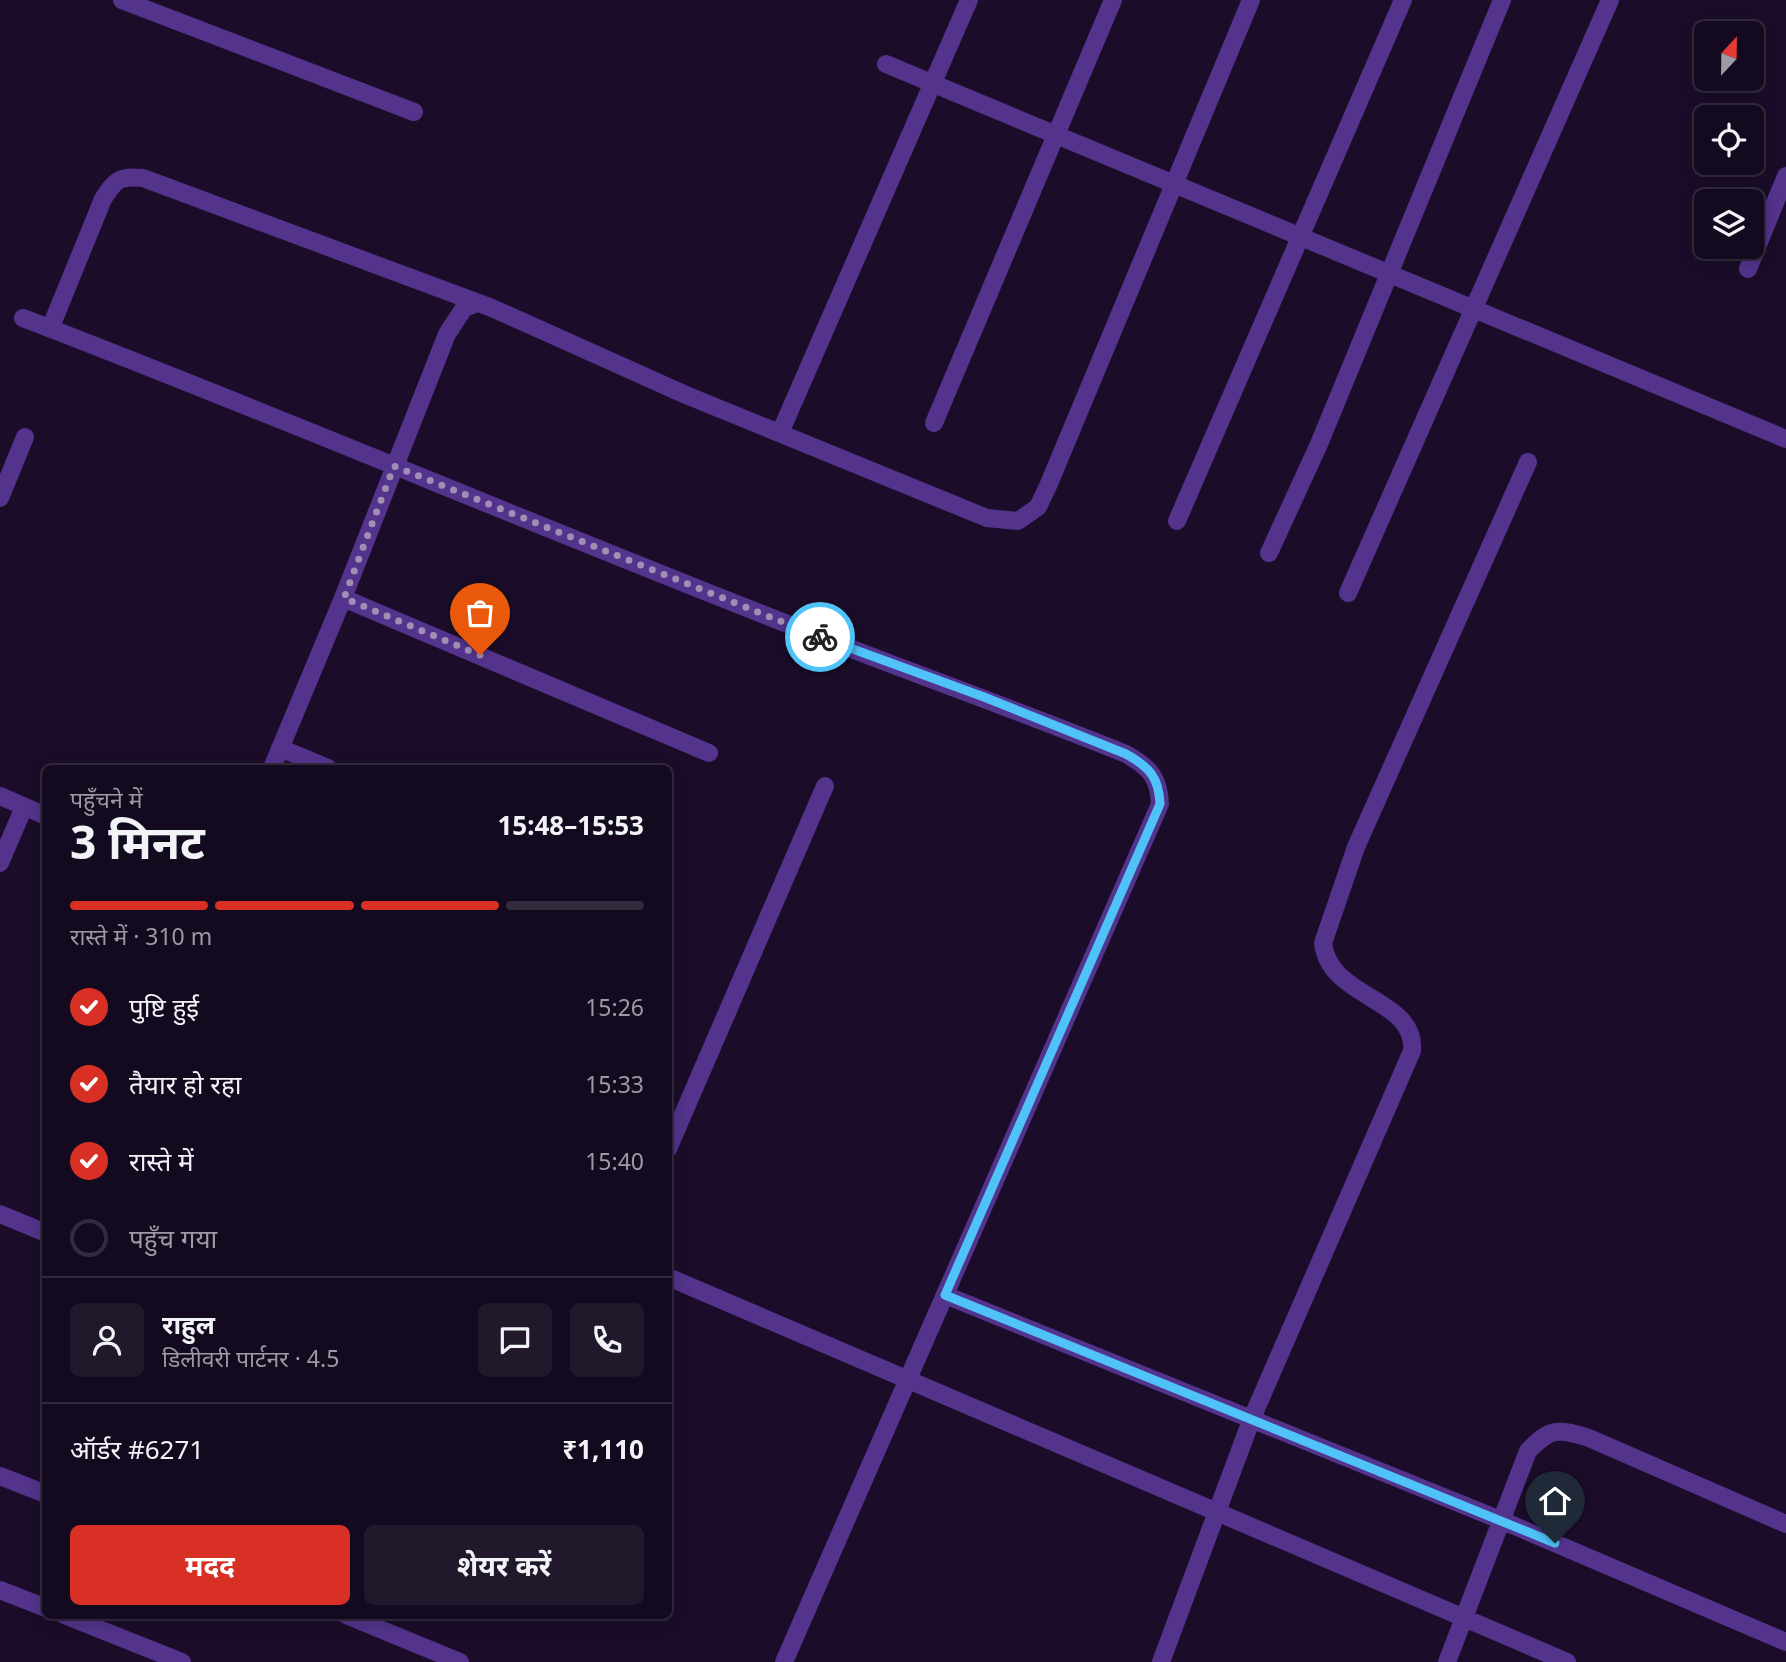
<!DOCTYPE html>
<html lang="hi">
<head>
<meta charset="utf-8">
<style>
  body { margin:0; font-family:"Noto Sans","Noto Sans Devanagari",sans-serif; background:#21182c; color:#f1f3f6; height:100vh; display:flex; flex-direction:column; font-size:26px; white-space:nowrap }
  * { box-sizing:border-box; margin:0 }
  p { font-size:23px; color:#9d9aa4 }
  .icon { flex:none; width:38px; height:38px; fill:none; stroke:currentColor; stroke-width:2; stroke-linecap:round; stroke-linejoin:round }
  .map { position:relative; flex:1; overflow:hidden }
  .side { position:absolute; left:42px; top:765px; width:630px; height:854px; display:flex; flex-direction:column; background:#140a1f; border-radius:10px; box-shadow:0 4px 18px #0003,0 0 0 2px #332b3d }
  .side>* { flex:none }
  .needle { width:46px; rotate:22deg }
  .buttons { position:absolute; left:1694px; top:21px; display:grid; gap:14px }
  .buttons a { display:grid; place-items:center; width:70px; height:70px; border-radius:10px; background:#140a1f; box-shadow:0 4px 18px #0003,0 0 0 2px #332b3d; font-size:35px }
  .pin { position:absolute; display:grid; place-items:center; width:60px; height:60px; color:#fff; margin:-72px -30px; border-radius:50% 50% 50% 0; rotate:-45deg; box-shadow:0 0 7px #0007 }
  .pin .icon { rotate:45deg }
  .courier { position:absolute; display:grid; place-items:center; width:70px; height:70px; margin:-35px; border:5px solid #4fc3f7; border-radius:50%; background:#fff; color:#222; box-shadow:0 2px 9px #0007 }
  .headline em { font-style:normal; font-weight:700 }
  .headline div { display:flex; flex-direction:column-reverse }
  .headline { display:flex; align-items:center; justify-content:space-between; height:119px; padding:0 28px }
  h1 { font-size:46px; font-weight:700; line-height:52px }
  .bar { display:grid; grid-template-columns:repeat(4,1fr); gap:10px 7px; align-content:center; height:84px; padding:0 28px }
  .bar i { height:9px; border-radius:5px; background:#332b3d }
  .bar .active { background:#d93025 }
  .bar p { grid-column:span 4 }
  .line { display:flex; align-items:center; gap:18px; padding:0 28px; border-top:2px solid #332b3d }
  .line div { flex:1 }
  .round { display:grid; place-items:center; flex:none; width:74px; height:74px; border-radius:10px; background:#21182c }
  ol { padding:0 28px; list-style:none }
  li { display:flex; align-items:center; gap:21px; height:77px }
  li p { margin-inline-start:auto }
  li .icon { padding:7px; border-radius:50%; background:#d93025; color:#fff; stroke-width:4 }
  li:last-child { color:#9d9aa4 }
  li i { width:38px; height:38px; border:4px solid #332b3d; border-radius:50% }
  .cta { display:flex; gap:14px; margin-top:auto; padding:14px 28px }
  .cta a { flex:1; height:80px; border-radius:10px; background:#d93025; color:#fff; font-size:28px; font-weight:700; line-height:80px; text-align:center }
  .cta a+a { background:#21182c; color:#f1f3f6 }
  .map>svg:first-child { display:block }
</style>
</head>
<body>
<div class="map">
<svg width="1786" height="1662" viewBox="0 0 1786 1662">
  <rect width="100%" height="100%" fill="#1b0d29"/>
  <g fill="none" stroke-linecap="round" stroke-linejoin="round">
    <!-- minor -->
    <path stroke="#53338c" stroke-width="18" d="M122,0L414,112
      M886,64L1786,439
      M1748,269L1786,176
      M23,318C292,421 557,535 826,639C926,678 1027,714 1126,754C1149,767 1159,777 1160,804L784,1662
      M50,329L103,199C116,179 119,176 143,178L492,308L686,395L987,518L1018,521L1038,507L1048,486L1251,0
      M934,423L1113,0
      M780,433L969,0
      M0,498L25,437
      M1177,521L1403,0
      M1269,553L1319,444L1502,0
      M1348,593L1610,0
      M343,598L709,753
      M280,748L328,768
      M272,768L343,598L447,334L464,308L477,303
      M0,796L46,816
      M0,863L24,807
      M668,1149L825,786
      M0,1214L46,1233
      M668,1277L1567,1662
      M945,1295L1503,1521L1786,1642
      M0,1476L46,1494
      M0,1590L46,1608
      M64,1615L182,1662
      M346,1615L460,1662
      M1161,1662L1252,1418L1412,1051C1417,998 1329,999 1323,943L1356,847L1528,462
      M1447,1662L1528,1451C1550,1428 1558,1428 1589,1438L1786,1524"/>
  </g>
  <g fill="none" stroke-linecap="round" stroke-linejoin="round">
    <!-- done -->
    <path stroke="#a08fb4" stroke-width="7" stroke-dasharray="0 12.6" d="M480,655L344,598L394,466L820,637"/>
    <!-- route -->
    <path stroke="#4fc3f7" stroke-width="9" d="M820,637L984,697L1126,754C1149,767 1159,777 1160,804L945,1295L1555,1543"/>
  </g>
</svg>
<div class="buttons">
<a><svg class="needle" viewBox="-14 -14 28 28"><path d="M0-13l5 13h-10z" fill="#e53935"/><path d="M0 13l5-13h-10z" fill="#9d9aa4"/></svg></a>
<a><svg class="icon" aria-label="locate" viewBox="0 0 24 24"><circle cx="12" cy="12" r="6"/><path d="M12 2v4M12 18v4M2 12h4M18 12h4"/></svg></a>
<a><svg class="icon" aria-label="layers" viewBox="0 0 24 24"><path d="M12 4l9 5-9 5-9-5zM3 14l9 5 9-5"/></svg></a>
</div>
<div class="pin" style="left:480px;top:655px;background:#ea580c"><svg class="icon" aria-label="bag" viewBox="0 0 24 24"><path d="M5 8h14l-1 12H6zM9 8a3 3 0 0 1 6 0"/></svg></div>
<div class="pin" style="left:1555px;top:1543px;background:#1f2937"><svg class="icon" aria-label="home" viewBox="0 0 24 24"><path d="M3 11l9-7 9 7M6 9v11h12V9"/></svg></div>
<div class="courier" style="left:820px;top:637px"><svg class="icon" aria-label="bike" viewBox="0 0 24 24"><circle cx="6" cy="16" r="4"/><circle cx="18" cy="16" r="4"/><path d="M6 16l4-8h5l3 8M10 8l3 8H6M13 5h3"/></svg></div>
<section class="side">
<div class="headline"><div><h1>3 मिनट</h1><p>पहुँचने में</p></div><em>15:48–15:53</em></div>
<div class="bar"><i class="active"></i><i class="active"></i><i class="active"></i><i></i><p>रास्ते में · 310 m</p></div>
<ol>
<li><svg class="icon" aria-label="check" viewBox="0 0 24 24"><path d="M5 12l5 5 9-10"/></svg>पुष्टि हुई<p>15:26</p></li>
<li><svg class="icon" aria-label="check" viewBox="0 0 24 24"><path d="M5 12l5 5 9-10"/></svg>तैयार हो रहा<p>15:33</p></li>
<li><svg class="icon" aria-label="check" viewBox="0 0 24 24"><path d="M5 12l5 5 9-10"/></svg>रास्ते में<p>15:40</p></li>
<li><i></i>पहुँच गया</li>
</ol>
<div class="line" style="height:126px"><a class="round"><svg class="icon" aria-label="person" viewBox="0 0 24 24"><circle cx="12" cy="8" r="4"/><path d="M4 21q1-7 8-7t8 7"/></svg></a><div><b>राहुल</b><p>डिलीवरी पार्टनर · 4.5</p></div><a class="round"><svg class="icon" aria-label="chat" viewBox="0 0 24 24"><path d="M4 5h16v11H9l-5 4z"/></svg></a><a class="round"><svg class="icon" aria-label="phone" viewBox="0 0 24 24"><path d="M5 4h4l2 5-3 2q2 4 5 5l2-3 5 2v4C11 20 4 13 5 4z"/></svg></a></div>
<div class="line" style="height:91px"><div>ऑर्डर #6271</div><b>₹1,110</b></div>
<div class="cta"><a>मदद</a><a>शेयर करें</a></div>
</section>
</div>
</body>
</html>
